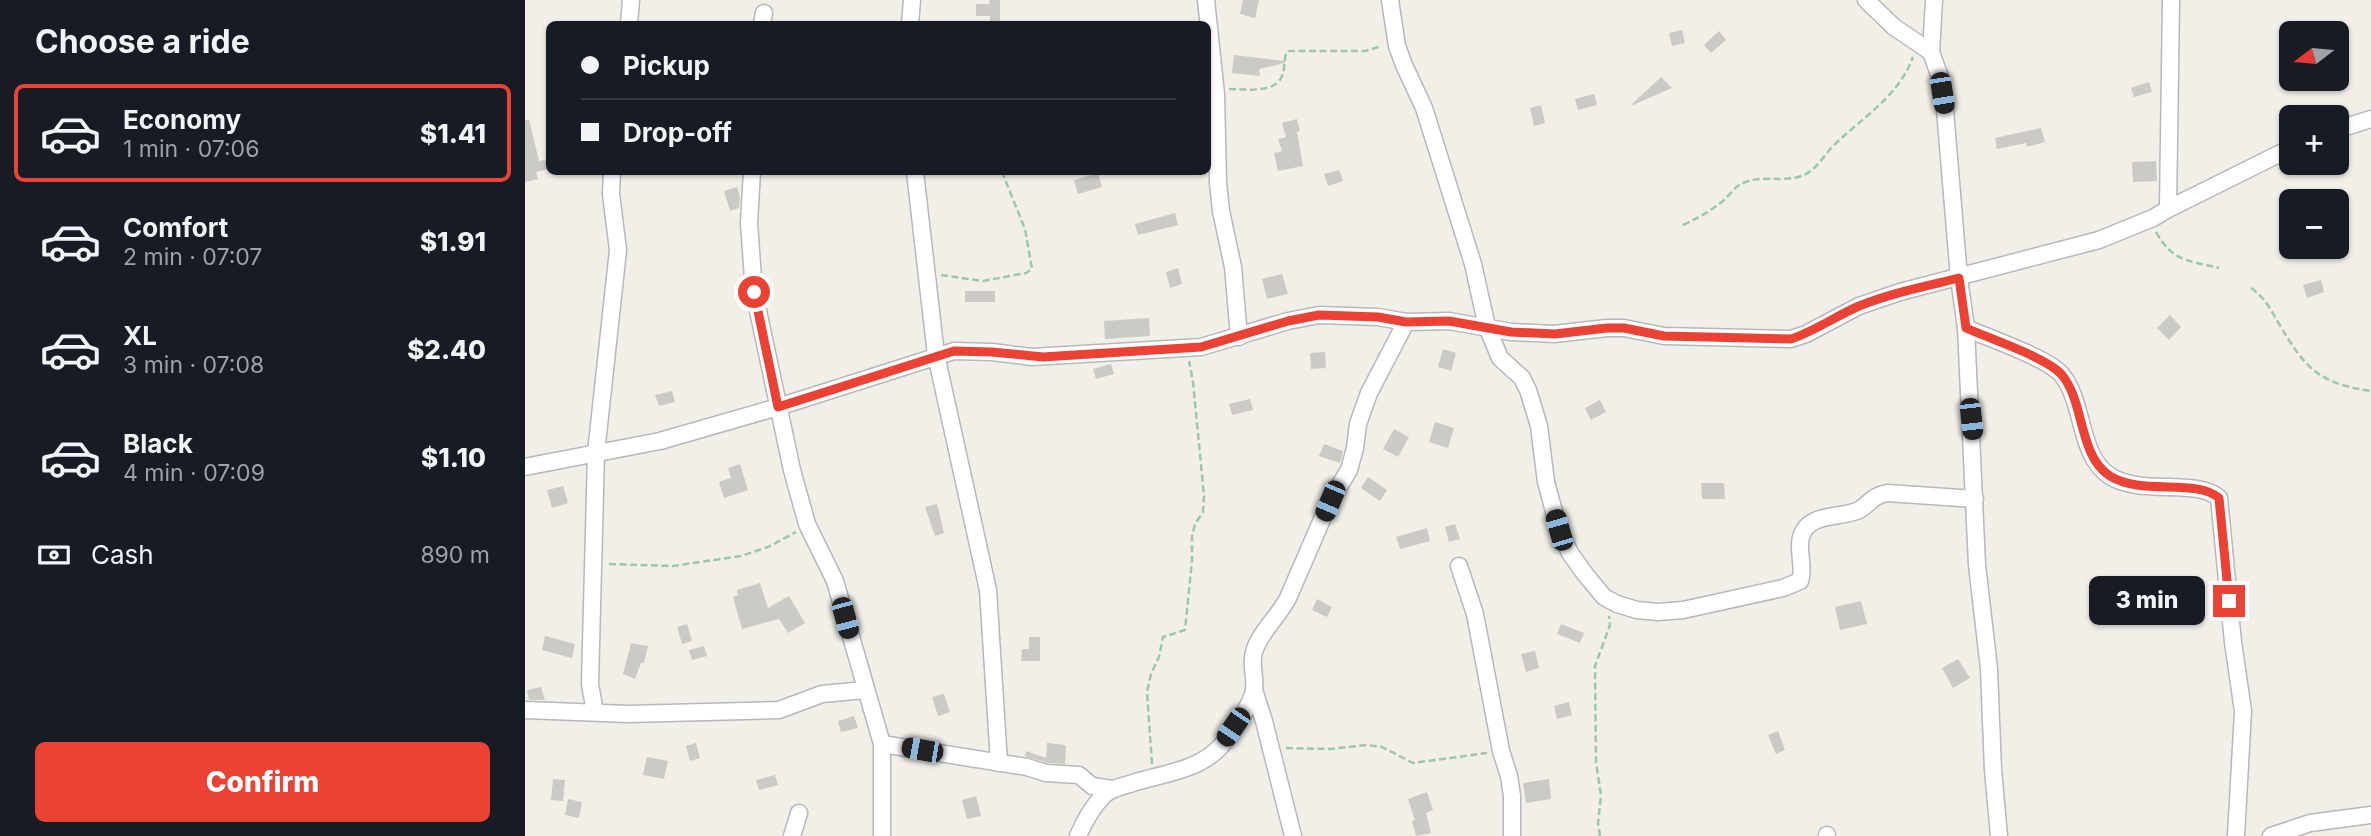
<!DOCTYPE html>
<meta charset="utf-8">
<style>
:root{--surface:#171b24;--page:#242831;--text:#f1f3f6;--muted:#9ea1a6;--line:#363941;--accent:#ea4335}
body{margin:0;font-family:Inter,sans-serif;background:var(--page);color:var(--text);height:100vh;display:flex;flex-direction:column;font-size:26px;white-space:nowrap}
*{box-sizing:border-box;margin:0}
p{font-size:23px;color:var(--muted)}
.icon{flex:none;width:38px;height:38px;fill:none;stroke:currentColor;stroke-width:2;stroke-linecap:round;stroke-linejoin:round}
.map{position:relative;flex:1;overflow:hidden}
.drawer{display:flex;flex-direction:column;background:var(--surface);width:525px}
.drawer>*{flex:none}
.top-card{position:absolute;left:21px;top:21px;width:665px;height:154px;border-radius:10px;box-shadow:0 2px 5px #0004;display:grid;align-content:center;height:154px;padding:0 35px;background:var(--surface)}
.needle{width:46px;rotate:254deg}
.controls{position:absolute;left:1754px;top:21px;display:grid;gap:14px}
.controls a{display:grid;place-items:center;width:70px;height:70px;border-radius:10px;background:var(--surface);box-shadow:0 2px 5px #0004;font-size:35px}
.end{position:absolute;width:32px;height:32px;margin:-16px;border:9px solid #ea4335;background:#fff;box-shadow:0 0 0 4px #fff}
.from{border-radius:50%}
.bubble{position:absolute;height:49px;border-radius:10px;background:var(--surface);box-shadow:0 2px 5px #0004;font-size:23px;font-weight:800;line-height:49px;text-align:center}
.car{position:absolute;width:21px;height:42px;margin:-21px -10px;border-radius:9px;box-shadow:0 0 5px 2px #0007;background:linear-gradient(#222 24%,#8ab4d8 0 40%,#222 0 76%,#8ab4d8 0 86%,#222 0)}
.top-card b{display:flex;align-items:center;gap:24px;height:66px;font-size:26px}
.top-card b+b{border-top:2px solid var(--line)}
.top-card i{width:18px;height:18px;background:var(--text)}
ul{padding:0;list-style:none}
li{display:flex;align-items:center;gap:21px;height:98px;margin:0 14px 10px;padding:0 21px;border:4px solid transparent;border-radius:10px}
li div{flex:1}
li b{display:block;font-size:26px}
li em{font-style:normal;font-weight:800}
li.selected{border-color:var(--accent)}
li>.icon{width:63px;height:63px;stroke-width:1.5}
h2{padding:0 35px;font-size:32px;line-height:84px}
.pay{display:flex;align-items:center;gap:18px;height:77px;padding:0 35px;font-size:26px}
.pay p{margin-inline-start:auto}
.button{display:flex;gap:14px;margin-top:auto;padding:14px 35px}
.button a{flex:1;height:80px;border-radius:10px;background:var(--accent);color:#fff;font-size:28px;font-weight:800;line-height:80px;text-align:center}
main{display:flex;flex:1;min-height:0}
.map>svg:first-child{display:block}
.building{fill:#cccac5}
.lines{fill:none;stroke-linecap:round;stroke-linejoin:round}
.street-casing{stroke:#b5b8bc;stroke-width:19}
.path{stroke:#9cc7a9;stroke-width:2.5;stroke-dasharray:7 3.5;stroke-linecap:butt}
.street{stroke:#fff;stroke-width:16}
.route{stroke:#ea4335;stroke-width:9}
</style>
<main>
<section class="drawer">
<h2>Choose a ride</h2>
<ul>
<li class="selected"><svg class="icon" aria-label="car" viewBox="0 0 24 24"><path d="M5 17H2v-5l4-1 3-4h7l3 4 3 1v5h-3M9 17h6M6 11h13"/><circle cx="7" cy="17" r="2"/><circle cx="17" cy="17" r="2"/></svg><div><b>Economy</b><p>1 min · 07:06</p></div><em>$1.41</em></li>
<li><svg class="icon" aria-label="car" viewBox="0 0 24 24"><path d="M5 17H2v-5l4-1 3-4h7l3 4 3 1v5h-3M9 17h6M6 11h13"/><circle cx="7" cy="17" r="2"/><circle cx="17" cy="17" r="2"/></svg><div><b>Comfort</b><p>2 min · 07:07</p></div><em>$1.91</em></li>
<li><svg class="icon" aria-label="car" viewBox="0 0 24 24"><path d="M5 17H2v-5l4-1 3-4h7l3 4 3 1v5h-3M9 17h6M6 11h13"/><circle cx="7" cy="17" r="2"/><circle cx="17" cy="17" r="2"/></svg><div><b>XL</b><p>3 min · 07:08</p></div><em>$2.40</em></li>
<li><svg class="icon" aria-label="car" viewBox="0 0 24 24"><path d="M5 17H2v-5l4-1 3-4h7l3 4 3 1v5h-3M9 17h6M6 11h13"/><circle cx="7" cy="17" r="2"/><circle cx="17" cy="17" r="2"/></svg><div><b>Black</b><p>4 min · 07:09</p></div><em>$1.10</em></li>
</ul>
<div class="pay"><svg class="icon" aria-label="cash" viewBox="0 0 24 24"><path d="M3 7h18v10H3z"/><circle cx="12" cy="12" r="2"/></svg>Cash<p>890 m</p></div>
<div class="button"><a>Confirm</a></div>
</section>
<div class="map">
<svg width="1846" height="836" viewBox="0 0 1846 836">
<rect width="100%" height="100%" fill="#f1efe8"/>
<g class="building">
<path d="M464,0H475V24H465V16H451V4H465Z"/>
<path d="M718,0H734L730,18L715,14Z"/>
<path d="M1157,30L1160,43L1147,46L1144,33Z"/>
<path d="M1194,31L1201,40L1186,53L1179,45Z"/>
<path d="M709,55L760,61V63L734,69L735,76L707,73Z"/>
<path d="M1136,77L1147,88L1108,105L1107,104Z"/>
<path d="M1624,82L1627,92L1609,97L1606,88Z"/>
<path d="M1069,94L1072,105L1053,110L1050,99Z"/>
<path d="M1016,105L1020,123L1009,126L1005,108Z"/>
<path d="M772,119L775,131L772,132L778,166L753,171L749,153L757,151L753,139L761,137L757,123Z"/>
<path d="M0,120H4L14,161L24,159V169L11,172L13,179L0,182Z"/>
<path d="M1516,128L1520,142L1502,147L1501,143L1472,149L1470,138Z"/>
<path d="M1631,161L1632,181L1608,182L1607,162Z"/>
<path d="M814,170L818,181L803,186L799,174Z"/>
<path d="M573,173L577,187L553,194L549,180Z"/>
<path d="M212,187L215,197L214,208L205,211L199,191Z"/>
<path d="M650,213L653,225L613,235L610,224Z"/>
<path d="M653,268L657,284L645,288L641,272Z"/>
<path d="M757,274L763,294L742,299L737,279Z"/>
<path d="M1796,280L1799,292L1782,298L1778,285Z"/>
<rect x="440" y="291" width="30" height="11"/>
<path d="M1645,315L1656,327L1644,340L1632,328Z"/>
<path d="M624,318L625,336L580,339L579,321Z"/>
<path d="M918,349L931,353L926,371L913,367Z"/>
<path d="M800,352L801,368L786,369L785,353Z"/>
<path d="M586,364L589,374L571,379L568,369Z"/>
<path d="M147,391L150,402L134,406L130,395Z"/>
<path d="M725,399L728,410L707,415L704,404Z"/>
<path d="M1075,400L1081,412L1066,420L1060,408Z"/>
<path d="M910,422L929,428L923,448L904,442Z"/>
<path d="M869,429L884,437L873,457L858,449Z"/>
<path d="M799,444L818,451L815,463L794,456Z"/>
<path d="M215,464L223,490L199,498L194,482L206,478L203,468Z"/>
<path d="M843,477L862,490L855,501L836,488Z"/>
<path d="M1176,483H1199L1200,499H1177Z"/>
<path d="M38,486L43,503L27,508L22,490Z"/>
<path d="M412,504L419,533L410,536L400,507Z"/>
<path d="M930,524L935,539L924,542L920,527Z"/>
<path d="M902,528L905,541L875,549L871,537Z"/>
<path d="M235,583L243,608L264,596L280,623L263,633L254,619L217,629L208,597L213,595L212,590Z"/>
<path d="M792,599L807,607L802,617L787,610Z"/>
<path d="M1336,601L1342,624L1315,630L1310,607Z"/>
<path d="M162,624L167,641L157,644L152,627Z"/>
<path d="M1036,624L1059,633L1055,643L1032,634Z"/>
<path d="M20,636L50,644L47,658L17,650Z"/>
<path d="M504,637H515V661H496L497,649H504Z"/>
<path d="M106,643L123,646L119,663H116L110,679L98,674Z"/>
<path d="M179,646L182,656L167,660L164,650Z"/>
<path d="M1010,651L1014,668L1001,672L996,654Z"/>
<path d="M1433,659L1445,678L1428,688L1417,668Z"/>
<path d="M16,687L20,700H4L2,690Z"/>
<path d="M419,694L425,712L413,716L407,697Z"/>
<path d="M1044,702L1047,715L1032,719L1029,706Z"/>
<path d="M329,716L333,728L316,732L313,721Z"/>
<path d="M1253,731L1260,750L1251,754L1243,735Z"/>
<path d="M171,743L175,758L165,761L161,746Z"/>
<path d="M522,743L541,745L540,764L523,763L500,756L501,751L521,758Z"/>
<path d="M122,757L143,761L139,779L118,775Z"/>
<path d="M250,775L253,785L234,790L231,780Z"/>
<path d="M28,779L40,780L38,801L26,800Z"/>
<path d="M1024,779L1026,799L1001,803L998,783Z"/>
<path d="M902,792L908,810L901,813L906,833L891,836L887,821L890,820L883,799Z"/>
<path d="M451,796L456,816L442,819L437,800Z"/>
<path d="M43,799L57,802L54,818L40,815Z"/>
</g>
<g class="lines">
<g class="street-casing">
<g id="street">
<path d="M681,0L691,94L693,183L696,211L708,267L714,337"/>
<path d="M865,0L872,46L879,65L899,108L948,264L962,327L975,358L997,378L1003,390L1014,426L1021,482L1034,530L1045,553L1060,574L1079,597L1092,604L1112,610L1133,612L1158,610L1258,588L1275,581C1280,567 1272,551 1276,537C1283,512 1315,519 1334,510C1345,504 1346,496 1362,493L1450,499"/>
<path d="M1341,0L1369,27L1406,52"/>
<path d="M1409,0L1406,52L1415,77L1420,110L1434,278L1441,328L1452,565L1464,669L1468,770L1474,836"/>
<path d="M104,24L106,0"/>
<path d="M237,24L239,13"/>
<path d="M385,24L387,0"/>
<path d="M1811,130L1846,119"/>
<path d="M227,172L224,223L229,292L267,470L282,524L310,581L357,744V836"/>
<path d="M390,172L411,355L463,590L474,763"/>
<path d="M1643,209L1646,0"/>
<path d="M1441,328C1463,338 1523,358 1537,375C1560,404 1553,455 1585,476C1616,496 1671,478 1694,498L1708,642L1718,711L1711,836"/>
<path d="M0,467L135,441L253,407L429,351L467,352L507,357L676,347L763,321L794,315L853,317L881,322L924,321L986,332L1029,334L1082,328H1099L1139,336L1266,339L1281,334L1334,306L1375,292L1574,240L1628,218L1643,209L1766,148"/>
<path d="M934,566L950,614L976,751L984,776L987,796V836"/>
<path d="M729,690L739,721L768,836"/>
<path d="M0,710L103,714L254,710L297,694L340,690"/>
<path d="M70,712L65,684L71,453L93,250L86,194L87,172"/>
<path d="M357,744L502,767L521,773L554,775L567,786L587,789"/>
<path d="M267,836L274,813"/>
<path d="M553,836C559,822 568,806 579,795C587,788 598,786 608,783C636,774 671,771 693,749C703,739 727,704 729,690C731,677 725,665 729,652C734,633 754,616 763,598L805,501L824,470L830,448L833,424L844,393L881,322"/>
<path d="M1302,836V835"/>
<path d="M1746,836L1785,823L1846,815"/>
</g>
</g>
<g class="path">
<path d="M704,89C719,89 750,94 757,76C760,69 759,61 761,53L764,51H840L857,46"/>
<path d="M1158,225C1173,218 1186,211 1199,200C1205,195 1210,186 1218,183C1238,174 1262,184 1281,174C1292,168 1299,156 1307,147C1336,118 1373,98 1388,57"/>
<path d="M1631,232C1648,262 1662,260 1694,268"/>
<path d="M416,275L458,281L501,273L507,269L500,229L477,172"/>
<path d="M1726,288C1739,297 1745,308 1753,322C1780,368 1792,383 1846,391"/>
<path d="M84,564L148,566L216,556L243,547L271,532"/>
<path d="M761,748L805,749L842,745L857,747L888,763L962,753"/>
<path d="M627,764L622,692L626,674L634,657L638,637L660,630L667,560V536L670,524L678,512L679,496L668,382L664,361"/>
<path d="M1075,836L1073,823L1076,795L1071,763L1070,666L1085,625L1084,616"/>
</g>
<use href="#street" class="street"/>
</g>
<g class="lines">
<path class="route" d="M229,292L253,407L429,351L467,352L518,357L676,347L763,321L794,315L853,317L881,322L924,321L986,332L1030,334L1082,328H1099L1139,336L1266,339C1290,331 1311,316 1334,306C1366,293 1401,286 1434,278L1441,328C1463,338 1523,358 1537,375C1560,403 1553,455 1585,476C1617,496 1670,478 1694,498L1704,601"/>
</g>
</svg>
<div class="controls">
<a><svg class="needle" viewBox="-14 -14 28 28"><path d="M0-13l5 13h-10z" fill="#e53935"/><path d="M0 13l5-13h-10z" fill="#9ea1a6"/></svg></a>
<a>+</a>
<a>−</a>
</div>
<i class="end from" style="left:229px;top:292px"></i>
<i class="end" style="left:1704px;top:601px"></i>
<div class="bubble" style="left:1564px;top:576px;width:116px">3 min</div>
<i class="car" style="left:1417px;top:93px;rotate:171deg"></i>
<i class="car" style="left:1446px;top:419px;rotate:174deg"></i>
<i class="car" style="left:805px;top:501px;rotate:203deg"></i>
<i class="car" style="left:1034px;top:530px;rotate:344deg"></i>
<i class="car" style="left:320px;top:618px;rotate:165deg"></i>
<i class="car" style="left:708px;top:727px;rotate:214deg"></i>
<i class="car" style="left:397px;top:750px;rotate:280deg"></i>
<div class="top-card">
<b><i class="from"></i>Pickup</b>
<b><i></i>Drop-off</b>
</div>
</div>
</main>
